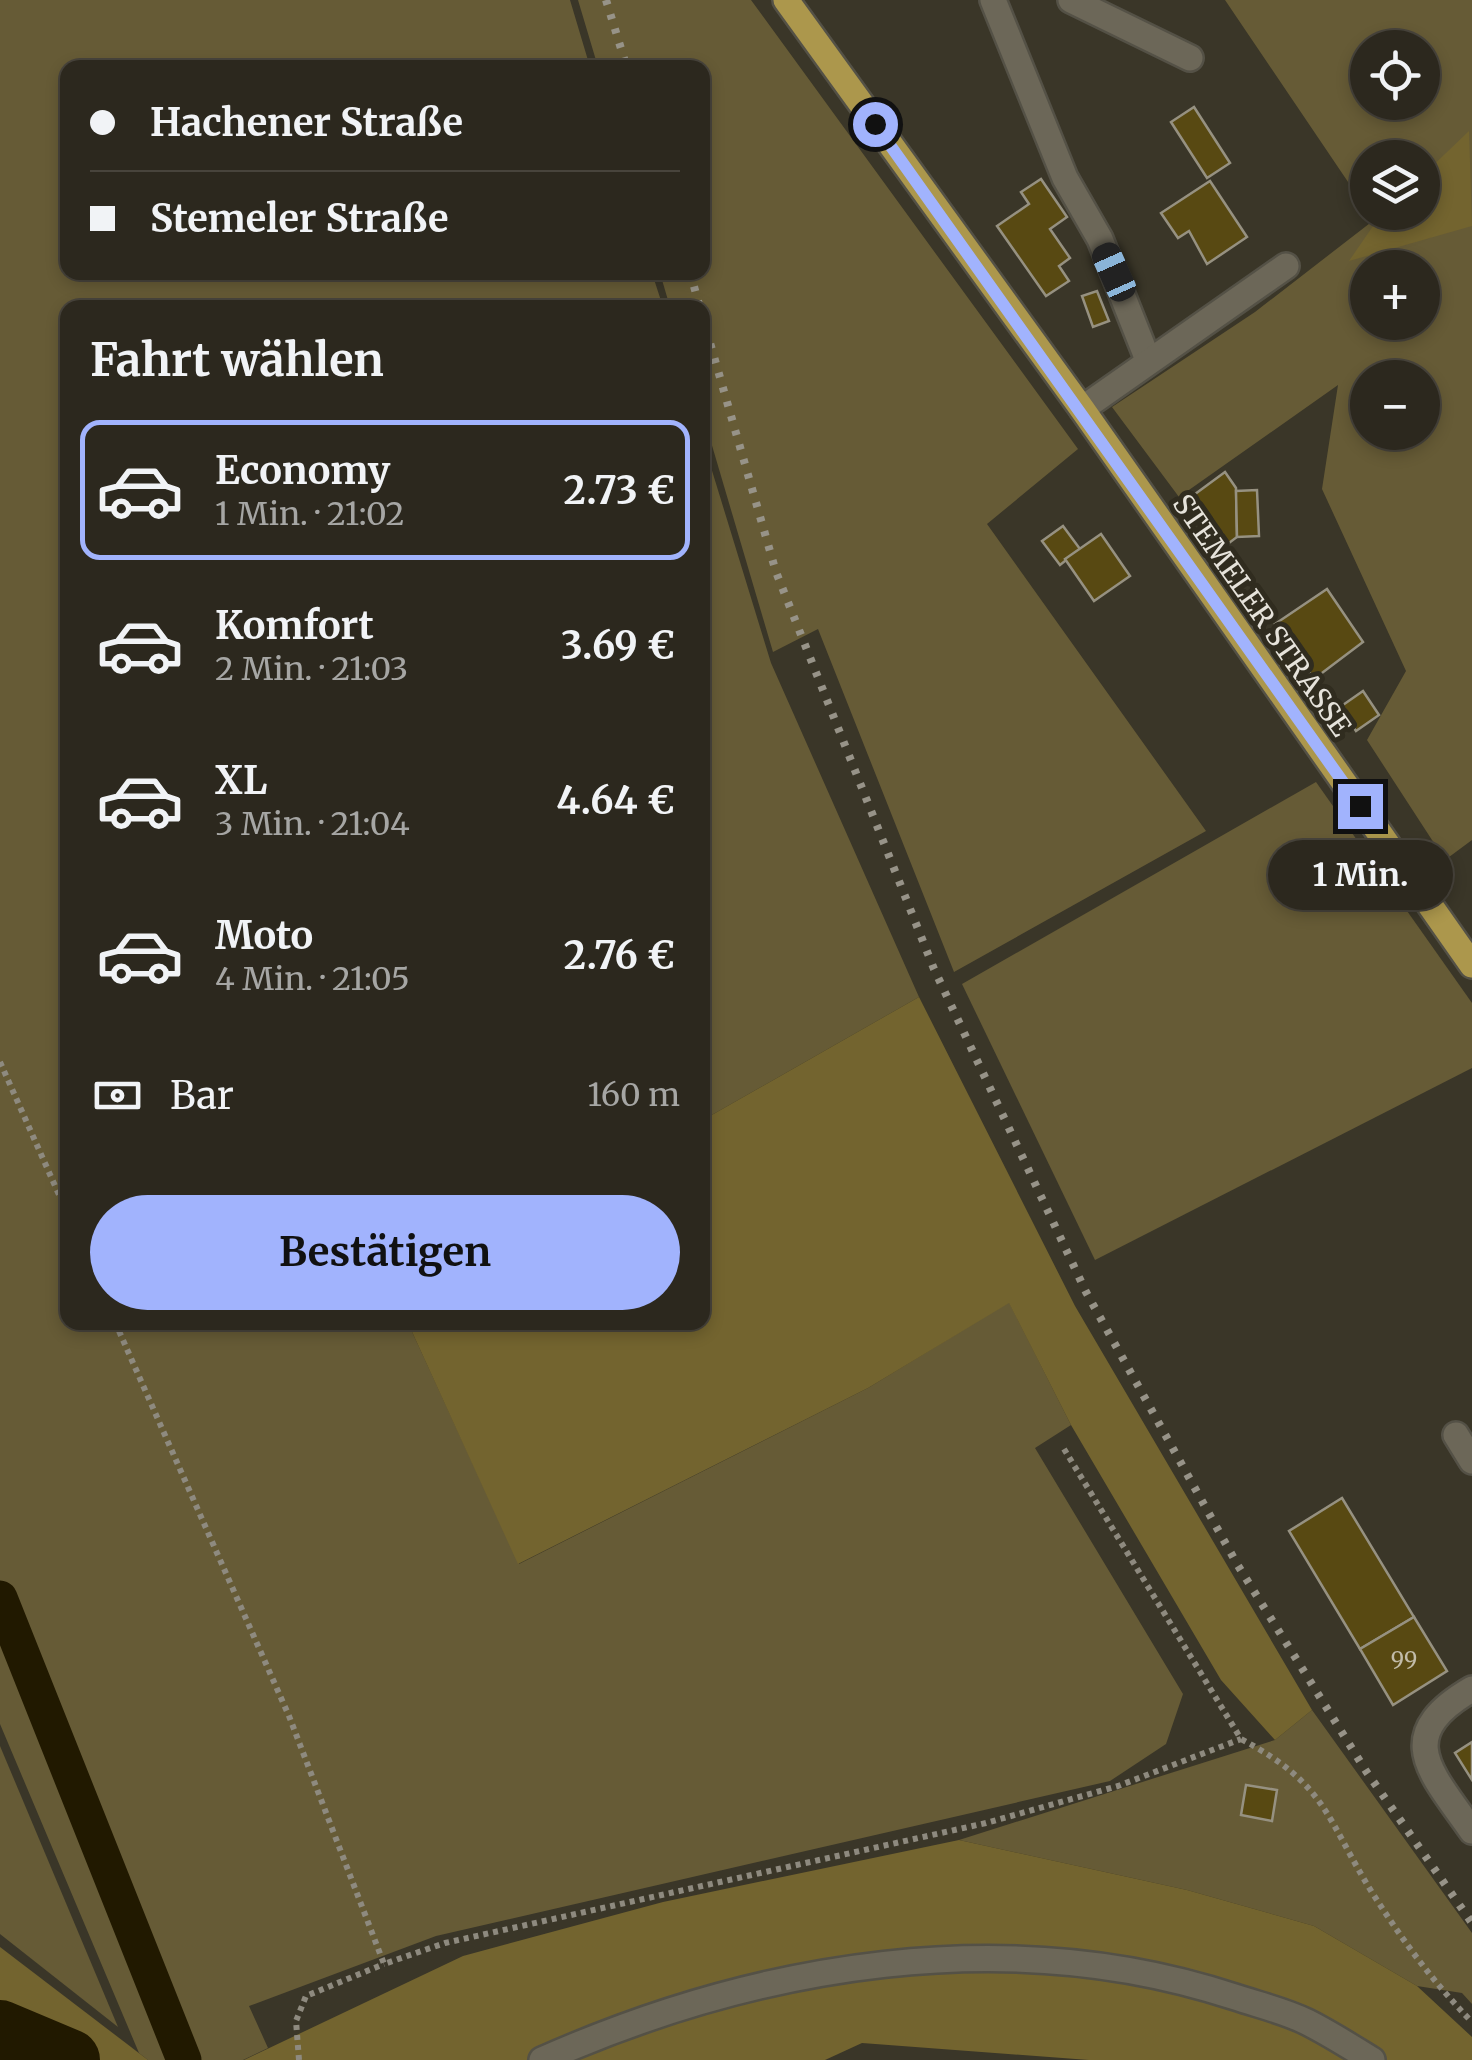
<!DOCTYPE html>
<html lang="de">
<meta charset="utf-8">
<style>
:root{--surface:#2c281e;--page:#343027;--text:#f1f3f6;--muted:#a6a6a4;--line:#48443c;--accent:#a1b3fd}
body{margin:0;font-family:Merriweather,serif;background:var(--page);color:var(--text);height:100vh;display:flex;flex-direction:column;font-size:38px;white-space:nowrap}
*{box-sizing:border-box;margin:0}
p{font-size:32px;color:var(--muted)}
.icon{flex:none;width:55px;height:55px;fill:none;stroke:currentColor;stroke-width:2;stroke-linecap:round;stroke-linejoin:round}
.map{position:relative;flex:1;overflow:hidden}
.sheet{position:absolute;left:60px;top:300px;width:650px;height:1030px;display:flex;flex-direction:column;background:var(--surface);border-radius:20px;box-shadow:0 5px 15px #0003,0 0 0 2px var(--line)}
.sheet>*{flex:none}
.hud{position:absolute;left:60px;top:60px;width:650px;height:220px;border-radius:20px;box-shadow:0 5px 15px #0003,0 0 0 2px var(--line);display:grid;align-content:center;height:220px;padding:0 30px;background:var(--surface)}
.controls{position:absolute;left:1350px;top:30px;display:grid;gap:20px}
.controls a{display:grid;place-items:center;width:90px;height:90px;border-radius:50%;background:var(--surface);box-shadow:0 5px 15px #0003,0 0 0 2px var(--line);font-size:50px}
.end{position:absolute;width:45px;height:45px;margin:-22px;border:12px solid #a1b3fd;background:#111;box-shadow:0 0 0 5px #111}
.from{border-radius:50%}
.bubble{position:absolute;height:70px;border-radius:35px;background:var(--surface);box-shadow:0 5px 15px #0003,0 0 0 2px var(--line);font-size:32px;font-weight:700;line-height:70px;text-align:center}
.car{position:absolute;width:30px;height:60px;margin:-30px -15px;border-radius:12px;box-shadow:0 0 8px 2px #0007;background:linear-gradient(#222 24%,#8ab4d8 0 40%,#222 0 76%,#8ab4d8 0 86%,#222 0)}
.hud b{display:flex;align-items:center;gap:35px;height:95px;font-size:38px}
.hud b+b{border-top:2px solid var(--line)}
.hud i{width:25px;height:25px;background:var(--text)}
ul{padding:0;list-style:none}
li{display:flex;align-items:center;gap:30px;height:140px;margin:0 20px 15px;padding:0 10px;border:5px solid transparent;border-radius:20px}
li div{flex:1}
li b{display:block;font-size:38px}
li em{font-style:normal;font-weight:700}
li.current{border-color:var(--accent)}
li>.icon{width:90px;height:90px;stroke-width:1.5}
h2{padding:0 30px;font-size:45px;line-height:120px}
.pay{display:flex;align-items:center;gap:25px;height:110px;padding:0 30px;font-size:38px}
.pay p{margin-inline-start:auto}
.cta{display:flex;gap:20px;margin-top:auto;padding:20px 30px}
.cta a{flex:1;height:115px;border-radius:60px;background:var(--accent);color:#111;font-size:40px;font-weight:700;line-height:115px;text-align:center}
.map>svg:first-child{display:block}
.green{fill:#665b36;fill-rule:evenodd}
.forest{fill:#73642f}
.lines{fill:none;stroke-linecap:round;stroke-linejoin:round}
.canal{stroke:#211900;stroke-width:35}
.river{stroke:#211900;stroke-width:62}
.building{fill:#584912;stroke:#969181;stroke-width:2.5}
.minor-casing{stroke:#545146;stroke-width:30}
.major-casing{stroke:#545146;stroke-width:30}
.path{stroke:#8e8a7f;stroke-width:6;stroke-dasharray:5 5;stroke-linecap:butt}
.minor{stroke:#6c6758;stroke-width:25}
.major{stroke:#ac974c;stroke-width:25}
.rail{stroke:#979388;stroke-width:8;stroke-dasharray:5 10;stroke-linecap:butt}
.route{stroke:#a1b3fd;stroke-width:12}
.labels{text-anchor:middle;dominant-baseline:central;stroke-width:10;stroke-linejoin:round;paint-order:stroke}
.number-label{font-size:22px;fill:#c2bca9}
.street-label{font-size:28px;fill:#e6e3db;stroke:#302c1f}
</style>
<div class="map">
<svg width="1472" height="2060" viewBox="0 0 1472 2060">
<rect width="100%" height="100%" fill="#3a3628"/>
<g class="green">
<path d="M0,0H570L590,67L68,68V272L652,273L663,307L68,308V1322L408,1323L519,1564L868,1388L1009,1302L1071,1425L1035,1448L1183,1694L1166,1744L1110,1781L436,1936L249,2006L268,2048L243,2060H148L139,2053L0,1724Z"/>
<path d="M578,0H751L1078,449L987,524L1206,831L954,972L818,629L773,652L703,415L702,308L670,307L660,273L702,272V68L598,67Z"/>
<path d="M1225,0H1472V840L1445,860L1367,740L1406,671L1322,489L1338,385L1179,497L1112,407L1255,312L1374,220L1369,213L1422,212V158H1368L1367,210ZM1368,48H1422V102H1368ZM1368,268H1422V322H1368ZM1368,378H1422V432H1368Z"/>
<path d="M702,438L771,663L919,997L703,1120Z"/>
<path d="M1316,782L1472,1003V1068L1095,1260L962,984Z"/>
<path d="M1312,1710L1472,1933V2004L1462,1993L1417,1986L1314,1926L1187,1890L959,1840L1275,1740Z"/>
<path d="M0,1746L118,2027L0,1934Z"/>
</g>
<g class="forest">
<path d="M1469,131L1472,226L1349,261L1382,213L1422,212L1423,175Z"/>
<path d="M919,997L1075,1306L1312,1710L1275,1740L1221,1680L1071,1425L1009,1303L868,1388L518,1564L408,1323L702,1322L703,1120Z"/>
<path d="M959,1840L1187,1890L1314,1926L1417,1986L1472,2037V2060H1089L862,2043L825,2060H244L463,1956L663,1902Z"/>
<path d="M0,1947L148,2060H0Z"/>
</g>
<g class="lines">
<path class="canal" d="M0,1598L184,2060"/>
<path class="river" d="M0,2031L69,2060"/>
</g>
<g class="building">
<path d="M1194,107L1230,163L1207,178L1171,122Z"/>
<path d="M1041,179L1067,217L1050,229L1070,258L1059,266L1069,281L1046,296L997,226L1029,204L1021,192Z"/>
<path d="M1210,181L1247,237L1207,264L1189,231L1178,238L1161,213Z"/>
<path d="M1097,291L1109,321L1093,327L1082,296Z"/>
<path d="M1225,472L1236,488L1237,537L1225,546L1191,497Z"/>
<path d="M1257,490L1259,536L1237,537L1236,491Z"/>
<path d="M1063,526L1080,549L1060,565L1042,541Z"/>
<path d="M1101,534L1130,576L1094,601L1065,559Z"/>
<path d="M1327,589L1363,642L1314,679L1275,624Z"/>
<path d="M1363,691L1379,715L1356,731L1340,707Z"/>
<path d="M1342,1498L1414,1617L1360,1649L1289,1531Z"/>
<path d="M1414,1617L1447,1671L1393,1705L1360,1649Z"/>
<path d="M1472,1742V1780L1455,1753Z"/>
<path d="M1246,1785L1277,1790L1272,1821L1241,1815Z"/>
</g>
<g class="lines">
<g class="minor-casing">
<g id="minor">
<path d="M993,0L1065,178L1100,239L1148,360"/>
<path d="M1071,0L1190,58"/>
<path d="M1082,409L1286,266"/>
<path d="M1456,1435L1472,1461"/>
<path d="M1472,1689C1391,1736 1431,1772 1472,1831"/>
<path d="M542,2060C758,1964 1008,1922 1235,1997C1259,2005 1285,2011 1307,2022C1329,2033 1351,2047 1372,2060"/>
</g>
</g>
<g class="major-casing">
<path id="major" d="M786,0L1082,409L1472,965"/>
</g>
<g class="path">
<path d="M0,1062L68,1215"/>
<path d="M115,1322L289,1716L384,1964L445,1943L986,1823L1118,1786L1241,1739"/>
<path d="M1064,1449L1241,1739C1328,1785 1326,1819 1373,1894C1403,1941 1433,1982 1472,2022"/>
<path d="M299,2060L296,2021L306,1996L384,1964"/>
</g>
<use href="#minor" class="minor"/>
<use href="#major" class="major"/>
<g class="rail">
<path d="M606,0L627,68"/>
<path d="M690,272L700,308"/>
<path d="M702,315L776,572L934,969L1086,1292L1237,1564L1366,1771L1472,1923"/>
</g>
</g>
<g class="lines">
<path class="route" d="M875,124L1360,806"/>
</g>
<g class="labels">
<g class="number-label">
<text x="1404" y="1660">99</text>
</g>
<g class="street-label">
<text transform="translate(1262 615) rotate(55)">STEMELER STRASSE</text>
</g>
</g>
</svg>
<div class="controls">
<a><svg class="icon" aria-label="locate" viewBox="0 0 24 24"><circle cx="12" cy="12" r="6"/><path d="M12 2v4M12 18v4M2 12h4M18 12h4"/></svg></a>
<a><svg class="icon" aria-label="layers" viewBox="0 0 24 24"><path d="M12 4l9 5-9 5-9-5zM3 14l9 5 9-5"/></svg></a>
<a>+</a>
<a>−</a>
</div>
<i class="end from" style="left:875px;top:124px"></i>
<i class="end" style="left:1360px;top:806px"></i>
<div class="bubble" style="left:1268px;top:840px;width:185px">1 Min.</div>
<i class="car" style="left:1114px;top:272px;rotate:336deg"></i>
<div class="hud">
<b><i class="from"></i>Hachener Straße</b>
<b><i></i>Stemeler Straße</b>
</div>
<section class="sheet">
<h2>Fahrt wählen</h2>
<ul>
<li class="current"><svg class="icon" aria-label="car" viewBox="0 0 24 24"><path d="M5 17H2v-5l4-1 3-4h7l3 4 3 1v5h-3M9 17h6M6 11h13"/><circle cx="7" cy="17" r="2"/><circle cx="17" cy="17" r="2"/></svg><div><b>Economy</b><p>1 Min. · 21:02</p></div><em>2.73 €</em></li>
<li><svg class="icon" aria-label="car" viewBox="0 0 24 24"><path d="M5 17H2v-5l4-1 3-4h7l3 4 3 1v5h-3M9 17h6M6 11h13"/><circle cx="7" cy="17" r="2"/><circle cx="17" cy="17" r="2"/></svg><div><b>Komfort</b><p>2 Min. · 21:03</p></div><em>3.69 €</em></li>
<li><svg class="icon" aria-label="car" viewBox="0 0 24 24"><path d="M5 17H2v-5l4-1 3-4h7l3 4 3 1v5h-3M9 17h6M6 11h13"/><circle cx="7" cy="17" r="2"/><circle cx="17" cy="17" r="2"/></svg><div><b>XL</b><p>3 Min. · 21:04</p></div><em>4.64 €</em></li>
<li><svg class="icon" aria-label="car" viewBox="0 0 24 24"><path d="M5 17H2v-5l4-1 3-4h7l3 4 3 1v5h-3M9 17h6M6 11h13"/><circle cx="7" cy="17" r="2"/><circle cx="17" cy="17" r="2"/></svg><div><b>Moto</b><p>4 Min. · 21:05</p></div><em>2.76 €</em></li>
</ul>
<div class="pay"><svg class="icon" aria-label="cash" viewBox="0 0 24 24"><path d="M3 7h18v10H3z"/><circle cx="12" cy="12" r="2"/></svg>Bar<p>160 m</p></div>
<div class="cta"><a>Bestätigen</a></div>
</section>
</div>
